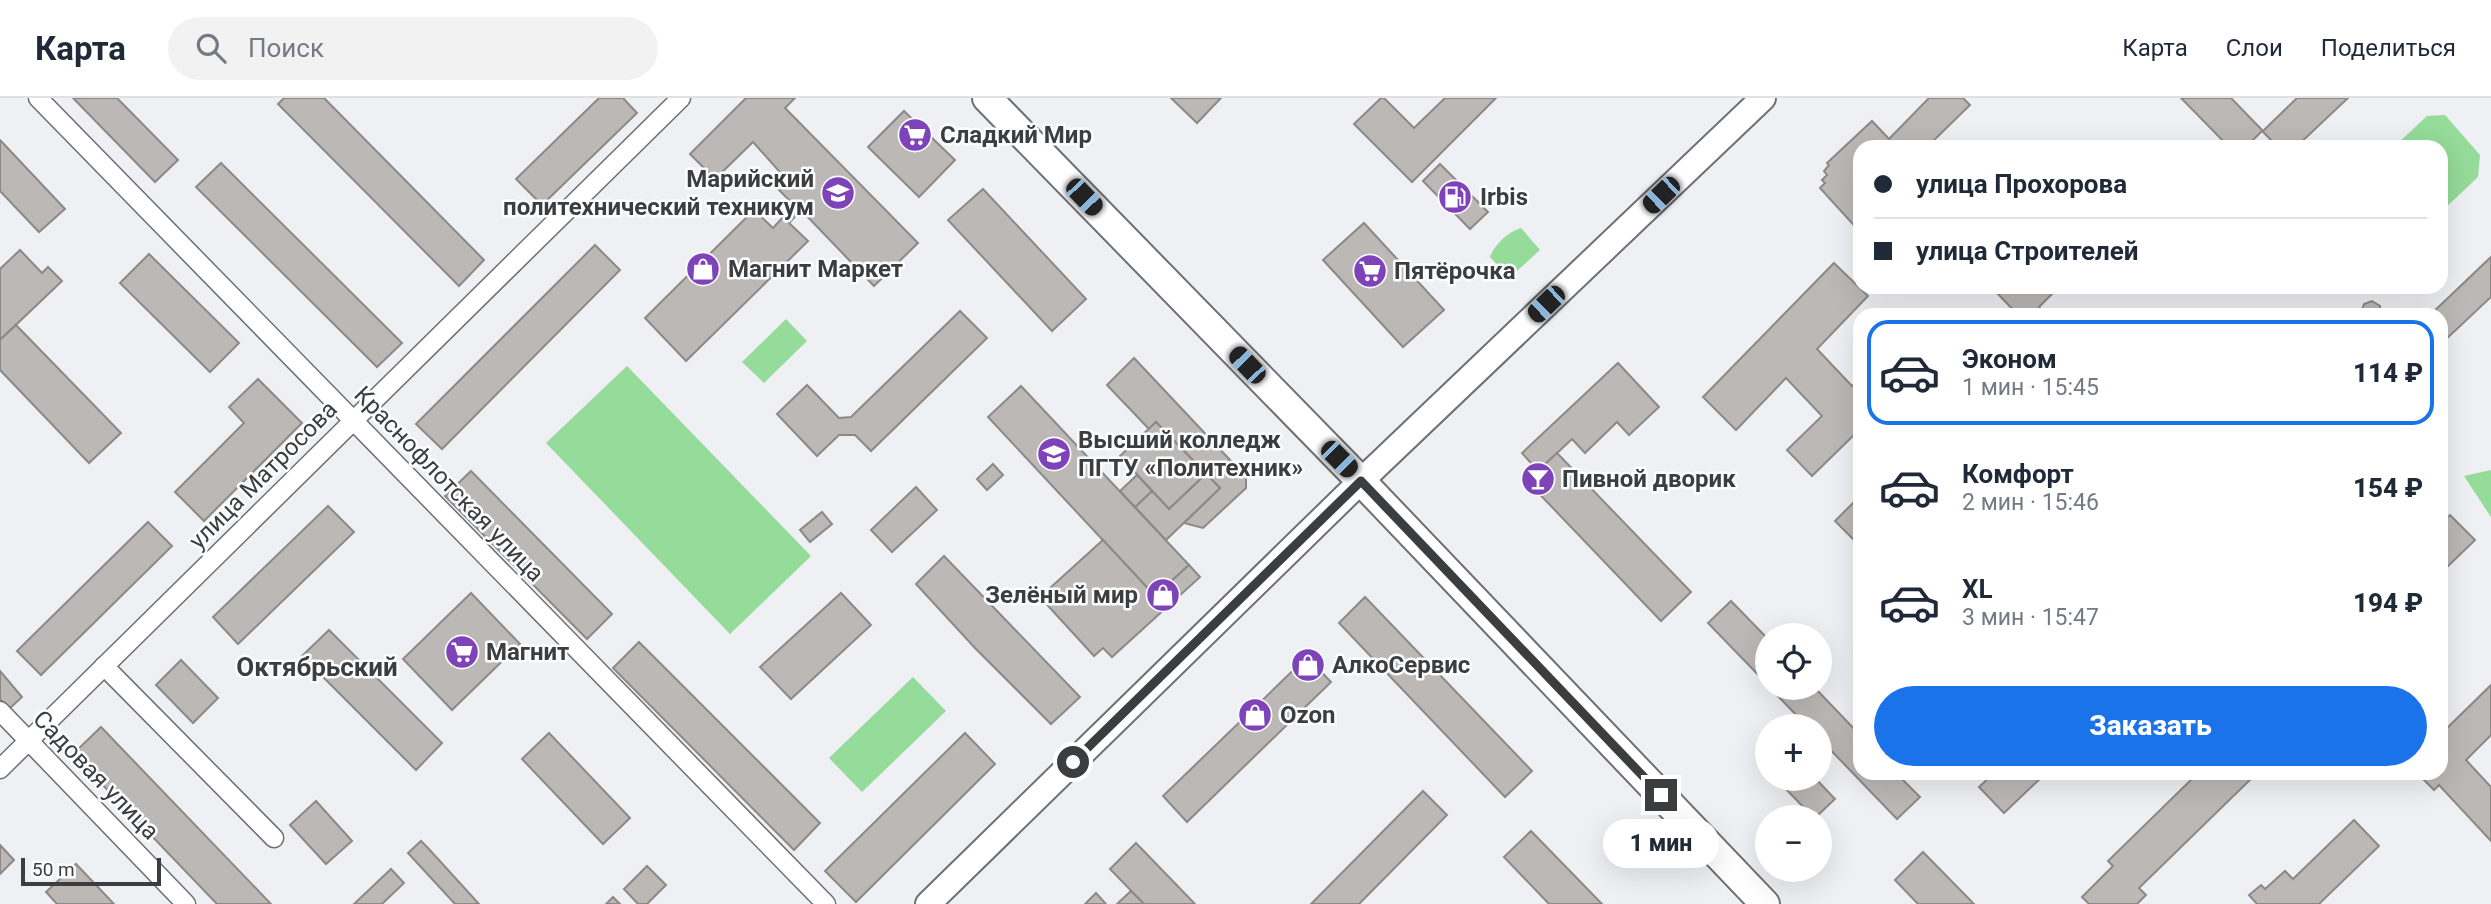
<!DOCTYPE html>
<html lang="ru">
<meta charset="utf-8">
<style>
:root{--surface:#fff;--page:#f2f2f3;--text:#1f2937;--muted:#747a83;--line:#e0e1e3;--accent:#1a73e8}
body{margin:0;font-family:Roboto,sans-serif;background:var(--page);color:var(--text);height:100vh;display:flex;flex-direction:column;font-size:26px;white-space:nowrap}
*{box-sizing:border-box;margin:0}
p{font-size:23px;color:var(--muted)}
.icon{flex:none;width:38px;height:38px;fill:none;stroke:currentColor;stroke-width:2;stroke-linecap:round;stroke-linejoin:round}
.map{position:relative;flex:1;overflow:hidden}
.sheet{position:absolute;left:1853px;top:210px;width:595px;height:472px;display:flex;flex-direction:column;background:var(--surface);border-radius:21px;box-shadow:0 7px 28px #0002}
.sheet>*{flex:none}
.guide{position:absolute;left:1853px;top:42px;width:595px;height:154px;border-radius:21px;box-shadow:0 7px 28px #0002;display:grid;align-content:center;height:154px;padding:0 21px;background:var(--surface)}
.buttons{position:absolute;left:1755px;top:525px;display:grid;gap:14px}
.buttons a{display:grid;place-items:center;width:77px;height:77px;border-radius:50%;background:var(--surface);box-shadow:0 7px 28px #0002;font-size:35px}
.scale{position:absolute;left:21px;bottom:18px;width:140px;box-sizing:border-box;padding-left:7px;border:4px solid #3c3d3e;border-top:0;font-size:19px;line-height:24px;white-space:nowrap;color:#3c3d3e;-webkit-text-stroke:5px #fcfdff;paint-order:stroke}
.end{position:absolute;width:32px;height:32px;margin:-16px;border:9px solid #3c3d3e;background:#fff;box-shadow:0 0 0 4px #fff}
.from{border-radius:50%}
.bubble{position:absolute;height:49px;border-radius:24px;background:var(--surface);box-shadow:0 7px 28px #0002;font-size:23px;font-weight:800;line-height:49px;text-align:center}
.car{position:absolute;width:21px;height:42px;margin:-21px -10px;border-radius:9px;box-shadow:0 0 5px 2px #0007;background:linear-gradient(#222 24%,#8ab4d8 0 40%,#222 0 76%,#8ab4d8 0 86%,#222 0)}
.guide b{display:flex;align-items:center;gap:24px;height:66px;font-size:26px}
.guide b+b{border-top:2px solid var(--line)}
.guide i{width:18px;height:18px;background:var(--text)}
ul{padding:12px 0 0;list-style:none}
li{display:flex;align-items:center;gap:21px;height:105px;margin:0 14px 10px;padding:0 7px;border:4px solid transparent;border-radius:21px}
li div{flex:1}
li b{display:block;font-size:26px}
li em{font-style:normal;font-weight:800}
li.on{border-color:var(--accent)}
li>.icon{width:63px;height:63px;stroke-width:1.5}
.primary-button{display:flex;gap:14px;margin-top:auto;padding:14px 21px}
.primary-button a{flex:1;height:80px;border-radius:42px;background:var(--accent);color:#fff;font-size:28px;font-weight:800;line-height:80px;text-align:center}
header{display:flex;align-items:center;gap:42px;box-sizing:border-box;height:98px;padding:0 35px;background:var(--surface);border-bottom:2px solid var(--line)}
header strong{font-size:33px}
nav{display:flex;gap:38px;margin-inline-start:auto;font-size:24px}
.search{width:490px;height:63px;background:var(--page);display:flex;align-items:center;gap:18px;box-sizing:border-box;padding:0 24px;border-radius:38px;color:var(--muted);font-size:26px}
.map>svg:first-child{display:block}
.green{fill:#95db99}
.building{fill:#bcb8b5;stroke:#8c8987;stroke-width:2}
.lines{fill:none;stroke-linecap:round;stroke-linejoin:round}
.street-casing{stroke:#6d6f72;stroke-width:21}
.secondary-casing{stroke:#6d6f72;stroke-width:28}
.primary-casing{stroke:#6d6f72;stroke-width:32}
.street{stroke:#fff;stroke-width:18}
.secondary{stroke:#fff;stroke-width:24}
.primary{stroke:#fff;stroke-width:28}
.route{stroke:#3c3d3e;stroke-width:9}
.labels{text-anchor:middle;dominant-baseline:central;stroke-width:5;stroke-linejoin:round;paint-order:stroke}
.poi-label{font-size:24px;font-weight:bold;fill:#3c3d3e;stroke:#fcfdff;text-anchor:start}
.street-label{font-size:24px;fill:#3c3d3e;stroke:#fcfdff}
.neighbourhood-label{font-size:26px;font-weight:bold;fill:#3c3d3e;stroke:#fcfdff}
</style>
<header>
<strong>Карта</strong>
<div class="search"><svg class="icon" aria-label="search" viewBox="0 0 24 24"><circle cx="10" cy="10" r="6"/><path d="M15 15l6 6"/></svg>Поиск</div>
<nav><a>Карта</a><a>Слои</a><a>Поделиться</a></nav>
</header>
<div class="map">
<svg width="2491" height="806" viewBox="0 0 2491 806">
<rect width="100%" height="100%" fill="#eef0f3"/>
<g class="green">
<path d="M2445,17L2480,57L2478,79L2441,114V49H2394L2427,18Z"/>
<path d="M1521,130L1540,152L1509,180L1490,159C1494,147 1508,134 1521,130Z"/>
<path d="M786,221L807,243L764,285L742,264Z"/>
<path d="M627,268L811,458L730,536L546,345Z"/>
<path d="M2491,372V419L2464,378Z"/>
<path d="M913,579L946,613L862,694L829,660Z"/>
</g>
<g class="building">
<path d="M73,0H117L178,62L155,84Z"/>
<path d="M284,0H324L484,162L459,188L278,6Z"/>
<path d="M599,0H623L637,15L542,107L516,81Z"/>
<path d="M746,0H795L785,10L918,145L874,188L801,112L789,125L808,143L686,263L645,220L754,112L773,130L794,107L778,91L787,82L753,44L715,81L690,56Z"/>
<path d="M1171,0H1221L1197,25Z"/>
<path d="M1381,0H1384L1414,30L1445,0H1496L1412,84L1354,26Z"/>
<path d="M1929,0H1963L1970,7L1927,49H1860V134L1820,90L1825,85L1822,82L1827,77L1824,73L1829,67L1827,65L1872,23L1889,41Z"/>
<path d="M2181,0H2231L2263,33L2297,0H2348L2296,49H2278L2262,33L2246,49H2229Z"/>
<path d="M904,13L955,62L919,99L868,49Z"/>
<path d="M0,42L65,111L39,134L0,93Z"/>
<path d="M221,65L402,245L377,269L196,89Z"/>
<path d="M1440,66L1488,114L1470,131L1423,83Z"/>
<path d="M983,91L1086,201L1052,233L948,122Z"/>
<path d="M1364,125L1444,212L1403,249L1323,162Z"/>
<path d="M595,147L620,172L442,351L416,326Z"/>
<path d="M20,152L42,175L48,169L62,183L0,242V171Z"/>
<path d="M149,156L239,245L210,274L120,185Z"/>
<path d="M2491,159V199L2441,246V217H2430Z"/>
<path d="M1834,165L1868,198L1817,251L1852,288L1860,281V331L1812,378L1787,352L1822,318L1786,280L1736,332L1703,299Z"/>
<path d="M2004,189H2059L2039,209L2046,217H2018L1997,195Z"/>
<path d="M2372,203L2380,208V217H2364L2362,212L2364,206Z"/>
<path d="M960,213L987,240L871,353L855,337H839L817,358L777,316L807,287L839,320L851,319Z"/>
<path d="M16,227L121,335L89,365L0,272V242Z"/>
<path d="M1134,260L1246,379V390L1203,430L1184,425L1220,390L1156,324L1149,331L1107,287Z"/>
<path d="M1618,265L1659,309L1629,337L1617,324L1585,355L1572,341L1538,373L1522,355Z"/>
<path d="M258,281L302,325L204,423L175,394L244,325L229,309Z"/>
<path d="M1021,288L1189,467L1155,498L988,319Z"/>
<path d="M1156,324L1206,376L1169,411L1120,358Z"/>
<path d="M1557,355L1691,494L1661,523L1527,383Z"/>
<path d="M993,366L1003,377L987,392L977,381Z"/>
<path d="M471,373L612,516L587,541L445,398Z"/>
<path d="M1206,376L1220,390L1166,442L1135,409L1152,393L1169,411Z"/>
<path d="M1137,377L1152,393L1135,409L1120,393Z"/>
<path d="M916,389L937,412L892,454L871,432Z"/>
<path d="M1860,398V448L1835,423Z"/>
<path d="M328,408L354,434L238,546L213,519Z"/>
<path d="M822,414L832,426L810,444L800,432Z"/>
<path d="M2450,417L2475,442L2441,475V425Z"/>
<path d="M148,424L172,448L41,577L17,553Z"/>
<path d="M1103,442L1155,498L1189,467L1200,479L1112,559L1103,550L1094,558L1040,499Z"/>
<path d="M944,458L1080,599L1051,626L975,550L916,486Z"/>
<path d="M471,495L520,546L452,612L403,561Z"/>
<path d="M841,495L871,527L791,601L760,569Z"/>
<path d="M1365,499L1532,673L1505,699L1339,525Z"/>
<path d="M1731,503L1768,541V587L1708,525Z"/>
<path d="M329,532L442,645L416,672L302,558Z"/>
<path d="M639,544L820,725L794,752L613,570Z"/>
<path d="M1307,559L1331,584L1187,724L1163,698Z"/>
<path d="M181,562L218,600L193,625L156,587Z"/>
<path d="M0,573L22,599L9,611L0,601Z"/>
<path d="M2491,587V637L2466,662L2491,689V743L2439,687L2434,692L2418,676H2441V636Z"/>
<path d="M1770,590H1815L1860,637V676H1897L1920,699L1897,721L1820,641V628H1807Z"/>
<path d="M101,629L271,806H217L73,656Z"/>
<path d="M549,635L630,720L603,746L522,661Z"/>
<path d="M965,635L995,666L856,804L825,773Z"/>
<path d="M1993,676H2045L2004,715L1979,689Z"/>
<path d="M2197,676H2256L2139,790L2146,797L2137,806H2089L2082,799L2113,768L2108,763Z"/>
<path d="M1776,681H1816L1835,701L1816,719H1813Z"/>
<path d="M1423,693L1447,717L1359,806H1311Z"/>
<path d="M316,703L352,743L326,766L290,727Z"/>
<path d="M2354,722L2379,748L2319,806H2257L2249,797L2261,787L2265,791L2285,773L2293,781Z"/>
<path d="M1531,733L1602,806H1549L1504,759Z"/>
<path d="M421,743L428,750L479,806H455L408,755Z"/>
<path d="M1136,745L1195,806H1144L1110,771Z"/>
<path d="M0,747L14,762L0,776Z"/>
<path d="M1923,754L1974,806H1918L1895,782Z"/>
<path d="M76,766L114,806H57L46,794Z"/>
<path d="M647,768L666,787L647,806H638L624,791Z"/>
<path d="M391,771L404,785L382,806H354Z"/>
<path d="M1131,793L1144,806H1117Z"/>
<path d="M1096,795L1106,806H1085Z"/>
<path d="M613,799L620,806H606Z"/>
</g>
<g class="lines">
<g class="street-casing">
<g id="street">
<path d="M38,0L826,806"/>
<path d="M104,568L274,740"/>
<path d="M0,613L186,806"/>
<path d="M0,671L681,0"/>
</g>
</g>
<g class="secondary-casing">
<path id="secondary" d="M928,806L1361,383L1763,0"/>
</g>
<g class="primary-casing">
<path id="primary" d="M987,0L1361,383L1765,806"/>
</g>
<use href="#street" class="street"/>
<use href="#secondary" class="secondary"/>
<use href="#primary" class="primary"/>
</g>
<g class="lines">
<path class="route" d="M1073,664L1361,383L1661,697"/>
</g>
<defs>
<g id="supermarket-disc" transform="scale(1.75)"><circle r="9.5" fill="#7e43b9" stroke="#fcfdff"/><path d="M-6-5.5h2.5l.6 2H6L4.5 2H-2.5L-4.4-4H-6ZM-1.5 3.2a1.3 1.3 0 1 0 .1 0ZM3 3.2a1.3 1.3 0 1 0 .1 0Z" fill="#fff"/></g>
<g id="university-disc" transform="scale(1.75)"><circle r="9.5" fill="#7e43b9" stroke="#fcfdff"/><path d="M0-5L7-2L0 1L-7-2ZM-4 1L0 2.5L4 1V4Q0 6-4 4Z" fill="#fff"/></g>
<g id="fuel-disc" transform="scale(1.75)"><circle r="9.5" fill="#7e43b9" stroke="#fcfdff"/><path d="M-5.5-6h7V0h2V4h1.3V-2.5L3-4.5l.8-.8L6-3V5H2.5V1h-1V6h-7ZM-4.2-4.7v3.2H.2V-4.7Z" fill="#fff"/></g>
<g id="shop-disc" transform="scale(1.75)"><circle r="9.5" fill="#7e43b9" stroke="#fcfdff"/><path d="M-5-2.5h2.3a2.7 3.5 0 0 1 5.4 0H5L5.5 6h-11ZM-1.5-2.5h3a1.5 2.3 0 0 0-3 0Z" fill="#fff"/></g>
<g id="bar-disc" transform="scale(1.75)"><circle r="9.5" fill="#7e43b9" stroke="#fcfdff"/><path d="M-6-5H6L.8 .8V4.5H3.5V6h-7V4.5H-.8V.8Z" fill="#fff"/></g>
</defs>
<g fill-rule="evenodd">
<use href="#supermarket-disc" x="915" y="37"/>
<use href="#university-disc" x="838" y="95"/>
<use href="#fuel-disc" x="1455" y="99"/>
<use href="#shop-disc" x="703" y="171"/>
<use href="#supermarket-disc" x="1370" y="173"/>
<use href="#university-disc" x="1054" y="356"/>
<use href="#bar-disc" x="1538" y="381"/>
<use href="#shop-disc" x="1163" y="497"/>
<use href="#supermarket-disc" x="462" y="554"/>
<use href="#shop-disc" x="1308" y="567"/>
<use href="#shop-disc" x="1255" y="617"/>
</g>
<g class="labels">
<g class="poi-label">
<text x="940" y="37">Сладкий Мир</text>
<text x="814" y="81" text-anchor="end">Марийский<tspan x="814" dy="28">политехнический техникум</tspan></text>
<text x="1480" y="99">Irbis</text>
<text x="728" y="171">Магнит Маркет</text>
<text x="1394" y="173">Пятёрочка</text>
<text x="1078" y="342">Высший колледж<tspan x="1078" dy="28">ПГТУ «Политехник»</tspan></text>
<text x="1562" y="381">Пивной дворик</text>
<text x="1138" y="497" text-anchor="end">Зелёный мир</text>
<text x="486" y="554">Магнит</text>
<text x="1332" y="567">АлкоСервис</text>
<text x="1280" y="617">Ozon</text>
</g>
<g class="street-label">
<text transform="translate(263 377) rotate(-45)">улица Матросова</text>
<text transform="translate(449 386) rotate(46)">Краснофлотская улица</text>
<text transform="translate(96 677) rotate(46)">Садовая улица</text>
</g>
<g class="neighbourhood-label">
<text x="317" y="569">Октябрьский</text>
</g>
</g>
</svg>
<div class="buttons">
<a><svg class="icon" aria-label="locate" viewBox="0 0 24 24"><circle cx="12" cy="12" r="6"/><path d="M12 2v4M12 18v4M2 12h4M18 12h4"/></svg></a>
<a>+</a>
<a>−</a>
</div>
<div class="scale">50 m</div>
<i class="end from" style="left:1073px;top:664px"></i>
<i class="end" style="left:1661px;top:697px"></i>
<div class="bubble" style="left:1603px;top:721px;width:116px">1 мин</div>
<i class="car" style="left:1661px;top:97px;rotate:226deg"></i>
<i class="car" style="left:1084px;top:99px;rotate:136deg"></i>
<i class="car" style="left:1546px;top:206px;rotate:226deg"></i>
<i class="car" style="left:1247px;top:267px;rotate:316deg"></i>
<i class="car" style="left:1339px;top:361px;rotate:135deg"></i>
<div class="guide">
<b><i class="from"></i>улица Прохорова</b>
<b><i></i>улица Строителей</b>
</div>
<section class="sheet">
<ul>
<li class="on"><svg class="icon" aria-label="car" viewBox="0 0 24 24"><path d="M5 17H2v-5l4-1 3-4h7l3 4 3 1v5h-3M9 17h6M6 11h13"/><circle cx="7" cy="17" r="2"/><circle cx="17" cy="17" r="2"/></svg><div><b>Эконом</b><p>1 мин · 15:45</p></div><em>114 ₽</em></li>
<li><svg class="icon" aria-label="car" viewBox="0 0 24 24"><path d="M5 17H2v-5l4-1 3-4h7l3 4 3 1v5h-3M9 17h6M6 11h13"/><circle cx="7" cy="17" r="2"/><circle cx="17" cy="17" r="2"/></svg><div><b>Комфорт</b><p>2 мин · 15:46</p></div><em>154 ₽</em></li>
<li><svg class="icon" aria-label="car" viewBox="0 0 24 24"><path d="M5 17H2v-5l4-1 3-4h7l3 4 3 1v5h-3M9 17h6M6 11h13"/><circle cx="7" cy="17" r="2"/><circle cx="17" cy="17" r="2"/></svg><div><b>XL</b><p>3 мин · 15:47</p></div><em>194 ₽</em></li>
</ul>
<div class="primary-button"><a>Заказать</a></div>
</section>
</div>
